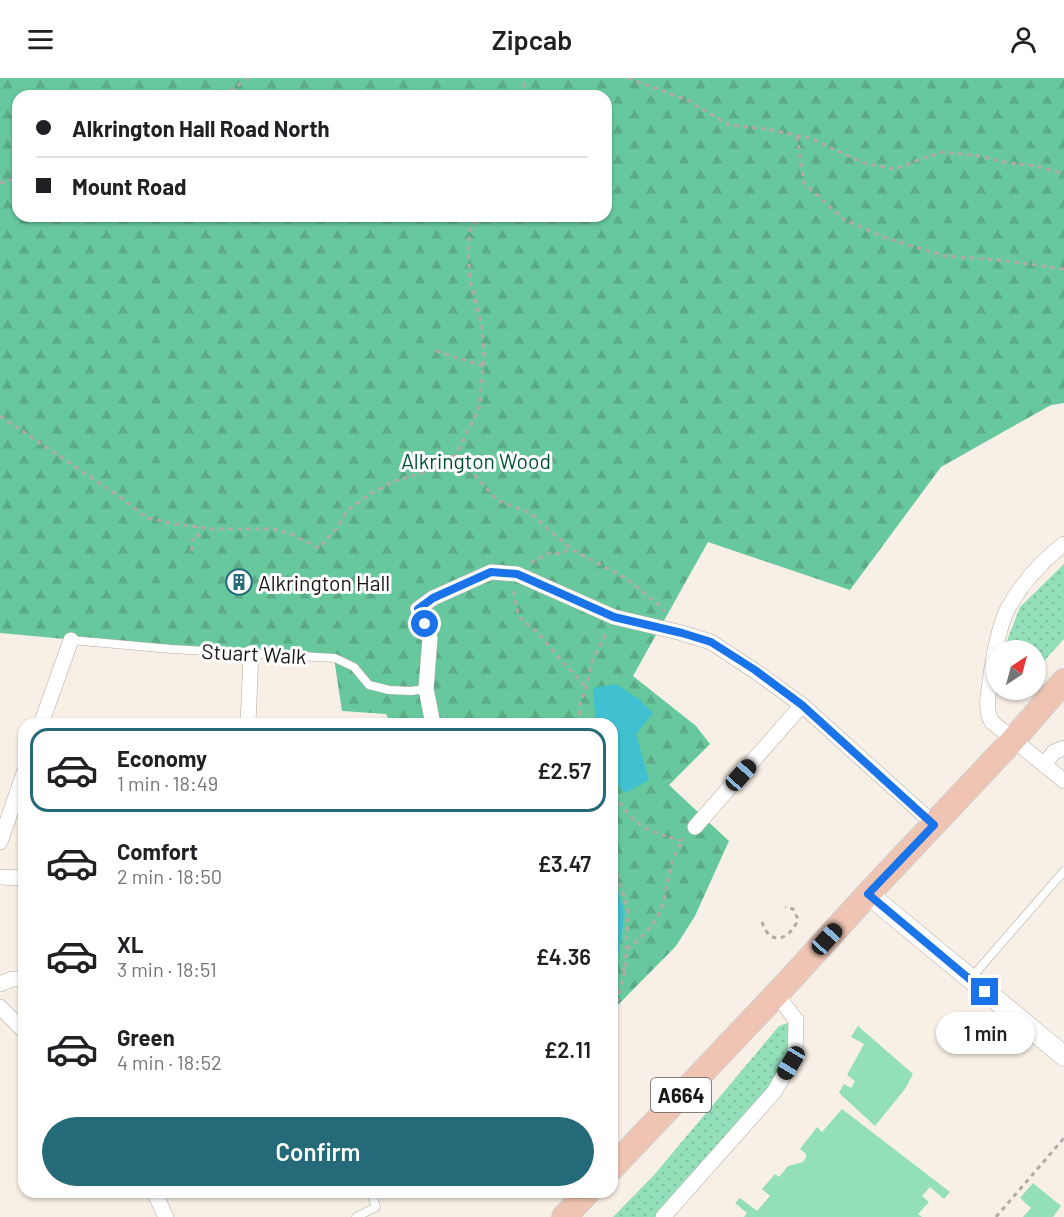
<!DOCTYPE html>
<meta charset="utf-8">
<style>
:root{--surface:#fff;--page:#f6f6f6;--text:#202124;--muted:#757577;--line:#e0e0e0;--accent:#246a79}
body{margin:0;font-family:Barlow,sans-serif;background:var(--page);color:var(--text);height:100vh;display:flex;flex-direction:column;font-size:22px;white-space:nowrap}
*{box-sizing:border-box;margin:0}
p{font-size:20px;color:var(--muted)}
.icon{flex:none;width:33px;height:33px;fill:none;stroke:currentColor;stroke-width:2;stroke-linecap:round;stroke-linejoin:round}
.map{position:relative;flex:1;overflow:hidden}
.panel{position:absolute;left:18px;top:640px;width:600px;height:480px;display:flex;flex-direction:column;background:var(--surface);border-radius:18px;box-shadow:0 2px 4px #0004}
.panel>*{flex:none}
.hud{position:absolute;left:12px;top:12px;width:600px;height:132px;border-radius:18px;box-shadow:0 2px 4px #0004;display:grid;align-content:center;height:132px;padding:0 24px;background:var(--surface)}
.needle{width:39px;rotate:36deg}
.fabs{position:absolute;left:986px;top:562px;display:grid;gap:12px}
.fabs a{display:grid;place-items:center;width:60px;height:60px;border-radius:50%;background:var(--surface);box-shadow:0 2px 4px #0004;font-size:30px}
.end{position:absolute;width:27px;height:27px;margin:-14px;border:8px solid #1a73e8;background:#fff;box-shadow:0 0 0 3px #fff}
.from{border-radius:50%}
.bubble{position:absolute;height:42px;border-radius:21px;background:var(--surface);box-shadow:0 2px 4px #0004;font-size:20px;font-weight:600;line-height:42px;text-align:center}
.car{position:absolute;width:18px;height:36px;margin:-18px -9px;border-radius:8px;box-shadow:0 0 4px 2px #0007;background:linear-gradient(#222 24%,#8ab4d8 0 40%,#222 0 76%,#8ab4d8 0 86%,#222 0)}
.hud b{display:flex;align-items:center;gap:21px;height:57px;font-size:22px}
.hud b+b{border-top:2px solid var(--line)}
.hud i{width:15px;height:15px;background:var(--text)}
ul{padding:10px 0 0;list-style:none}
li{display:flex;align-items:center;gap:18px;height:84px;margin:0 12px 9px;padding:0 12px;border:3px solid transparent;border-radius:18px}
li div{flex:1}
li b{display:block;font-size:22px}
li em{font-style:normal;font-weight:600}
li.current{border-color:var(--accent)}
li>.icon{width:54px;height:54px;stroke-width:1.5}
.action{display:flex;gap:12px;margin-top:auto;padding:12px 24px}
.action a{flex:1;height:69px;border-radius:36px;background:var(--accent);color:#fff;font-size:24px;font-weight:600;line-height:69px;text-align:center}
header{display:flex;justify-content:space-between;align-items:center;height:78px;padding:0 24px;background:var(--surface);font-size:27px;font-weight:600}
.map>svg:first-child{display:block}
.grass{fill:url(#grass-dots)}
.forest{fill:url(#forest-firs);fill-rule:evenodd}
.green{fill:#93dfba}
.water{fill:#40c0d1}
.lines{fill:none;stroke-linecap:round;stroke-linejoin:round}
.service-casing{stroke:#b2aba2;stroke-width:9}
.minor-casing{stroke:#b2aba2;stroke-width:16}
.tertiary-casing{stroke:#b2aba2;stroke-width:21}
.primary-casing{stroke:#d1d0d0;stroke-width:26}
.path{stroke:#b2aba4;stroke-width:3;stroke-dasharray:4.5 4.5;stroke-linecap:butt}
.service{stroke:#fff;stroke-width:8}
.minor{stroke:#fff;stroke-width:15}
.tertiary{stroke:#fff;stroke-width:20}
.primary{stroke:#efc4b2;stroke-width:24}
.route{stroke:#1a73e8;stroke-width:8}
.labels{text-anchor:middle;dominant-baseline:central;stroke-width:6;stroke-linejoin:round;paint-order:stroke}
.shield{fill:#fff;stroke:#5e5c5a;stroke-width:1.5}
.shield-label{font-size:20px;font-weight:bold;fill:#191613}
.park-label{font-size:21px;fill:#005136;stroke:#fff}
.poi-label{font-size:21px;fill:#191613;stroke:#fff;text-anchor:start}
.street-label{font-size:21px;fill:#191613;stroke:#fff}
</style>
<header><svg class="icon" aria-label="menu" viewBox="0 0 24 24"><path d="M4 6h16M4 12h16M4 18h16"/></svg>Zipcab<svg class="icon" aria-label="person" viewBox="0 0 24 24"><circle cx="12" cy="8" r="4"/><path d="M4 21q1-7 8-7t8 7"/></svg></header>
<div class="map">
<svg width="1064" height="1139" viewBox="0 0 1064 1139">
<defs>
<pattern id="grass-dots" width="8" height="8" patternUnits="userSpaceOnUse" patternTransform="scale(1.5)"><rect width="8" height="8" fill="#93dfba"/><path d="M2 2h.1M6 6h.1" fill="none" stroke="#7ebf9f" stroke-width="1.8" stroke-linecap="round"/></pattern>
<pattern id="forest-firs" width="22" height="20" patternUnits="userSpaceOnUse" patternTransform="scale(1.5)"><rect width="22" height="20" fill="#68c89d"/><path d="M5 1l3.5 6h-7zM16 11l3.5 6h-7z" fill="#5aab86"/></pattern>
</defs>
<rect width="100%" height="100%" fill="#f8f0e7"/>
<g class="grass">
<path d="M1064,486V561L1035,593V573H1003L1020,529Z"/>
<path d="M796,942L795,978L662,1139H613L654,1097L779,948Z"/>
</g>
<path class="forest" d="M0,0H1064V325L1051,327L941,389L850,512L708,464L633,598L696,648L710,666L669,707L729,763L695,838L676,868L612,933V646H391L386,636L342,633L334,580L141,568L0,555ZM18,18H606V138H18Z"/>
<g class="green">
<path d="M858,948L913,996L905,1011L875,1048L839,1015L844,1006L851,1010L855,1003L847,997L864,966L851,959Z"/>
<path d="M842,1031L950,1114L944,1121L930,1109L922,1118L929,1124L918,1136L922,1139H744L747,1135L735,1125L740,1120L757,1133L770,1118L762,1111L775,1096L779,1099L788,1088L803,1084L806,1079V1076L800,1071L817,1049L822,1054Z"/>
<path d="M1033,1105L1061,1128L1053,1139H1023L1031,1130L1020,1120Z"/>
</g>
<g class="water">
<path d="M616,606L639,621L653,635L636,656L649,702L625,715L612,701V646H596L593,610Z"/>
<path d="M612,795L625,834L618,880L612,886Z"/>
</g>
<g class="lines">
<g class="service-casing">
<g id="service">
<path d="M71,562L171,571L335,580L354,589L369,607L389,612L411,613L426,611"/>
<path d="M971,900L1064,793"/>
<path d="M356,1139L376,1129L371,1114"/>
</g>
</g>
<g class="minor-casing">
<g id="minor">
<path d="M1064,466C1041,484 1021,506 1007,532C997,554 993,580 990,604C988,617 985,633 992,644L1064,703"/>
<path d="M41,646L71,562"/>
<path d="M248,646L251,575"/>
<path d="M433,646L426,611L430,560L418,531L433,520L491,494L517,496L614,539L682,555L711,564L755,593L802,627L935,747"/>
<path d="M1044,687L1054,674L1064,670"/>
<path d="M695,749L802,627"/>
<path d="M0,764L24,695"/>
<path d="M0,799L24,800"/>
<path d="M0,906L12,901H24"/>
<path d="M0,929L24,953"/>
<path d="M154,1114L166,1139"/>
<path d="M663,1139L774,1014L795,978L796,942L777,917"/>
</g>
</g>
<g class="tertiary-casing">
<path id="tertiary" d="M868,816L1064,978"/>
</g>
<g class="primary-casing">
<g id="primary">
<path d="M612,1090L788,904L868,816L1013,662L1064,603"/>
<path d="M564,1139L588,1114"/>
</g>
</g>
<g class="path">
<path d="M628,0L687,22L729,47L766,51L810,60L864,85L895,91L918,82L943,74L980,78L1008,85L1037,88L1064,96"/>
<path d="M223,18L248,0"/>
<path d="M523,18L525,0"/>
<path d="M797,58L804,105L843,141L886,160L945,178L998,182L1064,191"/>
<path d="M0,105L18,100"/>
<path d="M436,273L483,288"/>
<path d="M0,338L117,417L147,440L175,446L213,451H273L291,456L319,470L337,450L347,433L370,416L394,403L422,395L456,377L462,365L479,329L484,278L482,249L470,202L468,173L470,152L481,138"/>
<path d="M456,377L497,422L530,435L571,471L627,501L658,526L665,534"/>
<path d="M192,473V462L198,460V449"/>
<path d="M531,485L551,474L558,476L571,471"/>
<path d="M514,513V520L519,539L538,555L558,579L586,609"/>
<path d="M579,646L580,642L579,630L587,606L592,583L607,554"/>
<path d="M612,719C621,724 625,733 632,740C645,753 665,758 682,763"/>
<path d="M612,779L628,833L625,892L618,922L612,926"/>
<path d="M762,844C770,870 791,861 798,841L793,831L785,829"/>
<path d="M627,871C642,859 656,847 662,828C669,804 668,783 684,761"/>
<path d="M612,891L625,892"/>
<path d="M996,1139L1064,1060"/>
</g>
<use href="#service" class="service"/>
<use href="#minor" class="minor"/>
<use href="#tertiary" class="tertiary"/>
<use href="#primary" class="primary"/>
</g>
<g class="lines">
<path class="route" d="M425,546L418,531L433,520L491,494L517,496L614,539L682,555L711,564L755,592L802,627L934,747L868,816L985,914"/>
</g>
<defs>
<g id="building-ring" transform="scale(1.35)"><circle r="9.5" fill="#fff" stroke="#246a79" stroke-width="1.5"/><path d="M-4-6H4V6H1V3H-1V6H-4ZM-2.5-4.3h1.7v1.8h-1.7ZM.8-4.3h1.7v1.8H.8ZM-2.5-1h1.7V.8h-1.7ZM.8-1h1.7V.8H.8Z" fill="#246a79"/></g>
</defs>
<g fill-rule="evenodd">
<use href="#building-ring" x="239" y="504"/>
</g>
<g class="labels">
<rect class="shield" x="651" y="1000" width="60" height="34" rx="4.5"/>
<g class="shield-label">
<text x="681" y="1017">A664</text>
</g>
<g class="park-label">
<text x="476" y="382">Alkrington Wood</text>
</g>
<g class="poi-label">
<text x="258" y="504">Alkrington Hall</text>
</g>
<g class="street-label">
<text transform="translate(254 575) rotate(3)">Stuart Walk</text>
</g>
</g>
</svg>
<div class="fabs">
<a><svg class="needle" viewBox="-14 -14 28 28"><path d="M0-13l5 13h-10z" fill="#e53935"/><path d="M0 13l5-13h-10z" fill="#757577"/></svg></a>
</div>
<i class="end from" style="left:425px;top:546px"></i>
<i class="end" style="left:985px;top:914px"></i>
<div class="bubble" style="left:936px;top:934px;width:99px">1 min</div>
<i class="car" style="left:741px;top:697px;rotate:42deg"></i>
<i class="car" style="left:827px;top:861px;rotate:42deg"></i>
<i class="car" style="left:791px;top:985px;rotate:211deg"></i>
<div class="hud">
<b><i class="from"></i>Alkrington Hall Road North</b>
<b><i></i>Mount Road</b>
</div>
<section class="panel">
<ul>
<li class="current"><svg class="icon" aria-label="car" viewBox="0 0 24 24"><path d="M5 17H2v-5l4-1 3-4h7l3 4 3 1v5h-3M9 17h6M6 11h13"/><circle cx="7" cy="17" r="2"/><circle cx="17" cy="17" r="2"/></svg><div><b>Economy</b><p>1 min · 18:49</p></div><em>£2.57</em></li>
<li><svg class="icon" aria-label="car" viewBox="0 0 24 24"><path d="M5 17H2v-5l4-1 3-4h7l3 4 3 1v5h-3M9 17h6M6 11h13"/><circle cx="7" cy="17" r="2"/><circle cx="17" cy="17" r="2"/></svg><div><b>Comfort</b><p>2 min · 18:50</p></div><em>£3.47</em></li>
<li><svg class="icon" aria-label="car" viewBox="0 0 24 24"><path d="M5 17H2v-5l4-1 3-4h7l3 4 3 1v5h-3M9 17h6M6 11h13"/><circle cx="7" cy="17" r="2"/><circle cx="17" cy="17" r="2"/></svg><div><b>XL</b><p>3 min · 18:51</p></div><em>£4.36</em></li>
<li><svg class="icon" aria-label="car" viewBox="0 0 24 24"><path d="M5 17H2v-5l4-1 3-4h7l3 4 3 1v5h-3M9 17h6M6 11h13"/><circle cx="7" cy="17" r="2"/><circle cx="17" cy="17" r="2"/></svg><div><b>Green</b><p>4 min · 18:52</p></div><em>£2.11</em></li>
</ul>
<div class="action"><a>Confirm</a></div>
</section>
</div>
